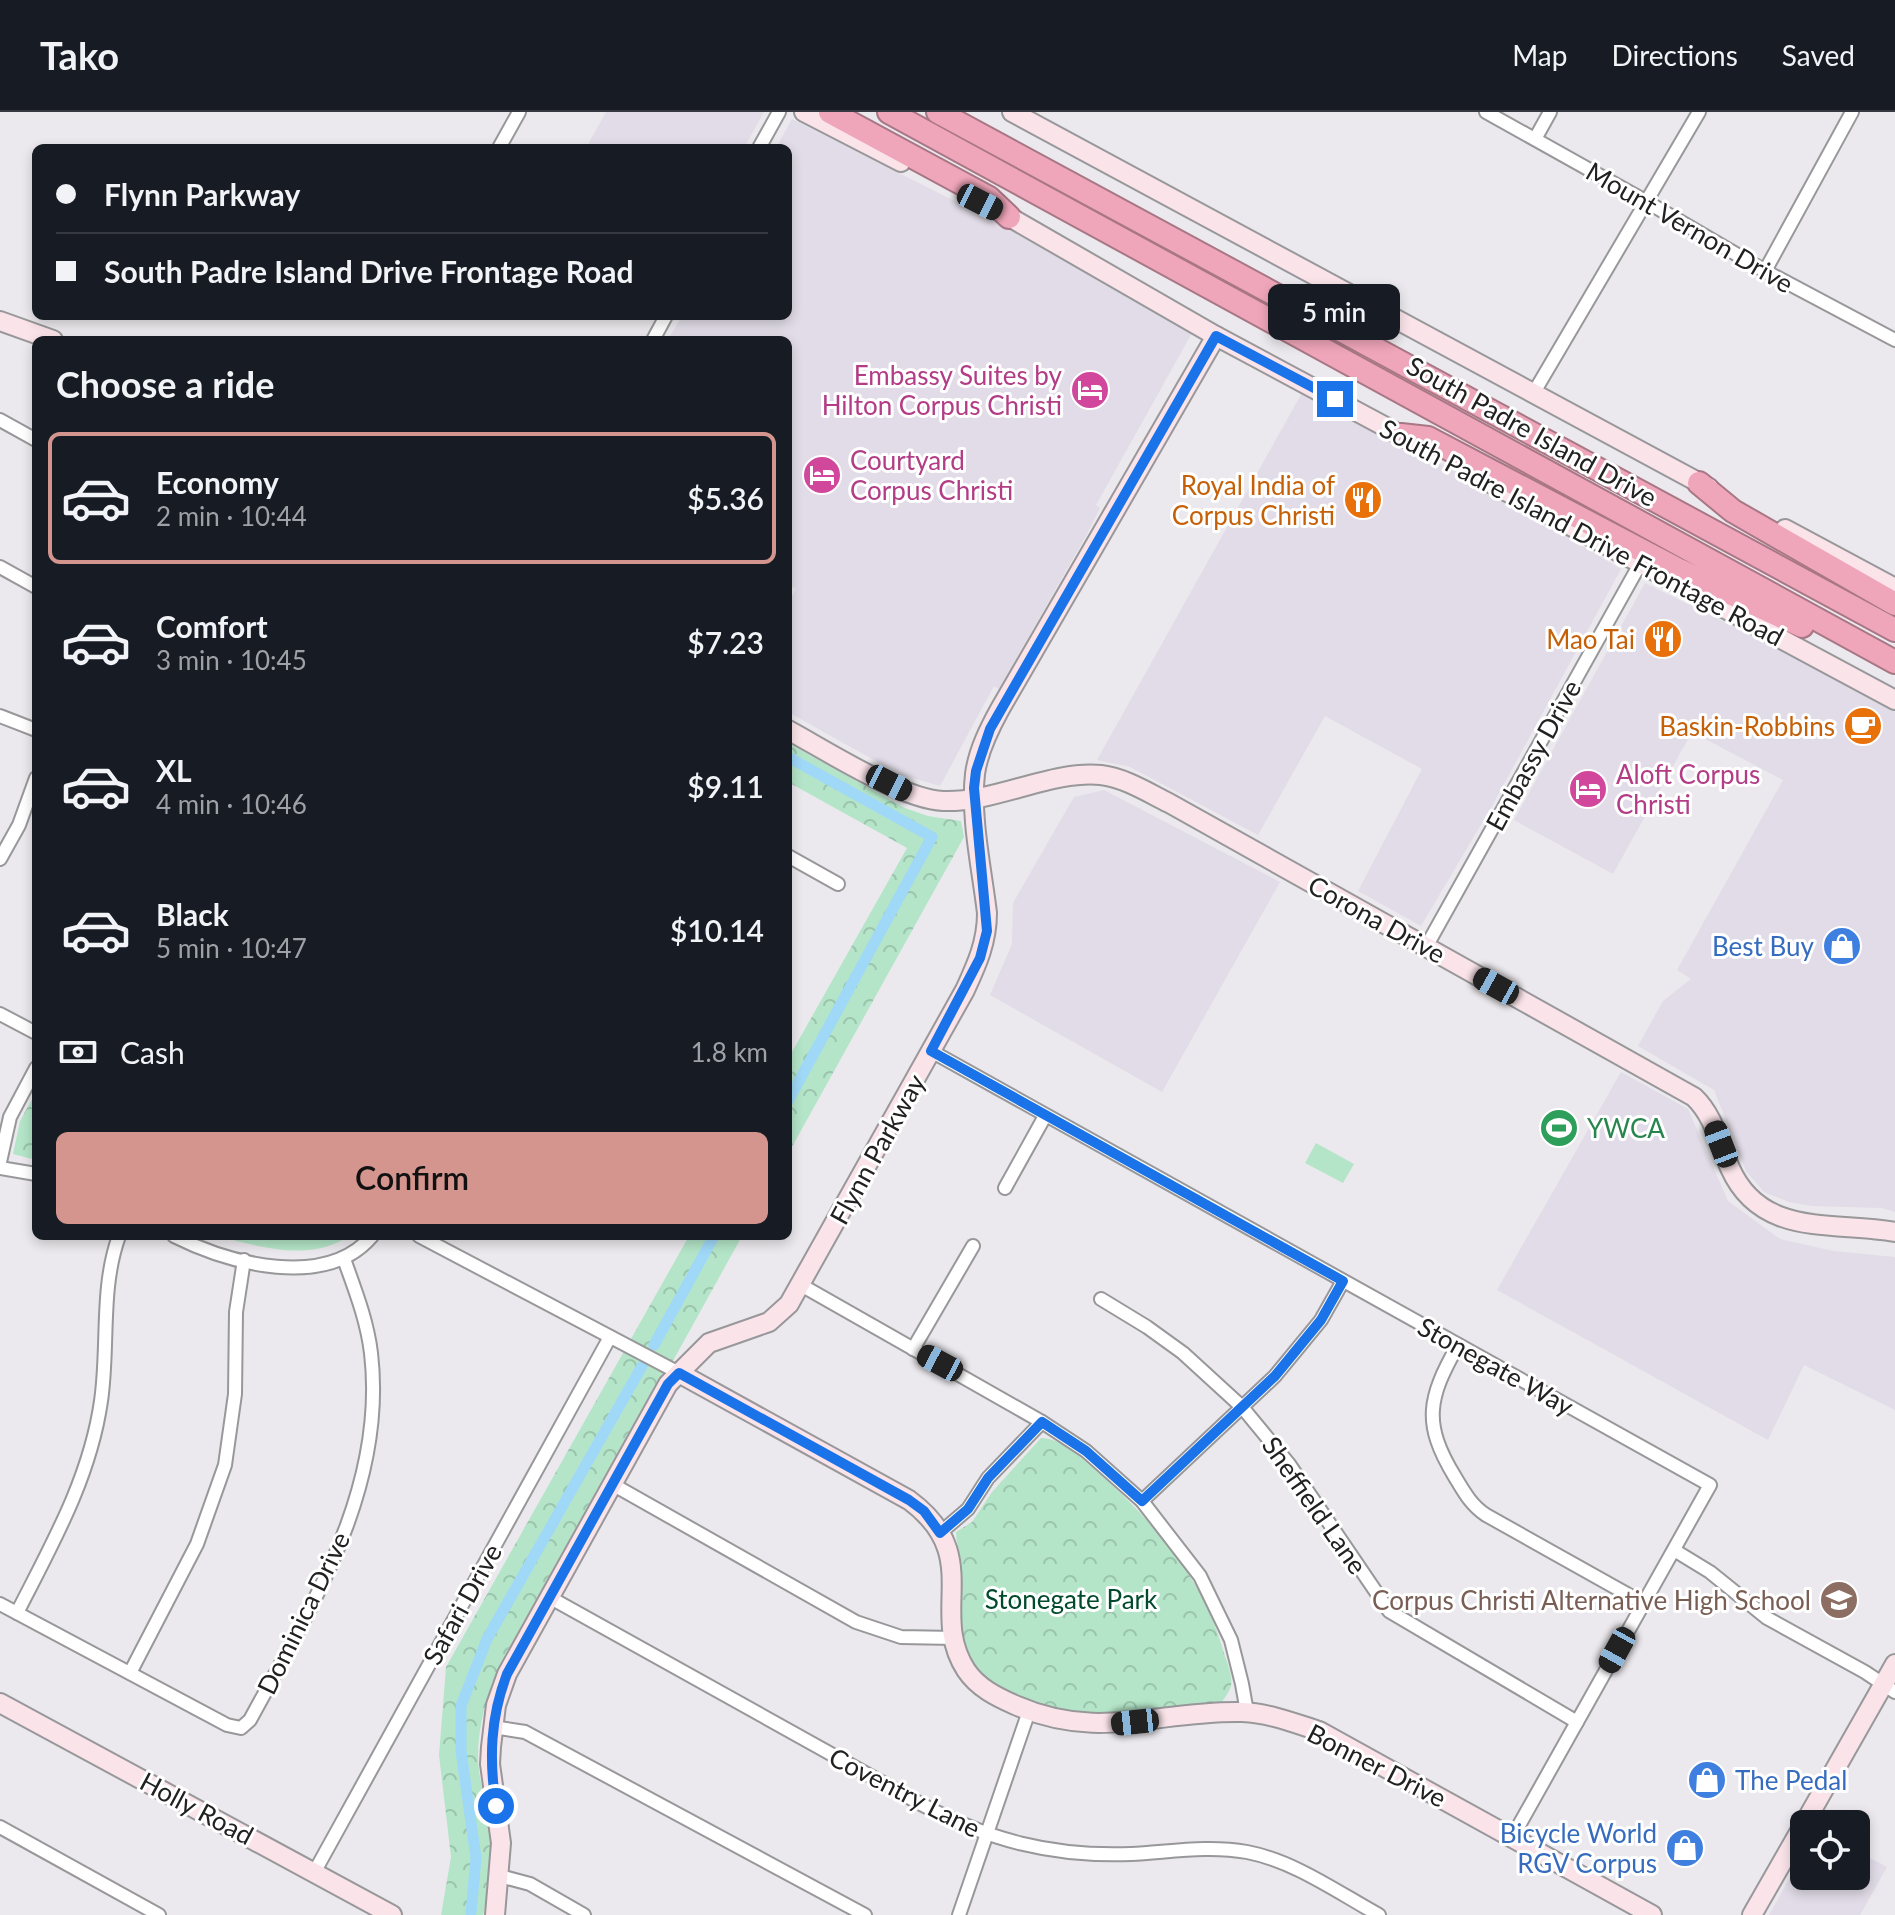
<!DOCTYPE html>
<meta charset="utf-8">
<style>
:root{--surface:#171b24;--page:#242831;--text:#f1f3f6;--muted:#9ea1a6;--line:#363941;--accent:#d4958e}
body{margin:0;font-family:Lato,sans-serif;background:var(--page);color:var(--text);height:100vh;display:flex;flex-direction:column;font-size:30px;white-space:nowrap}
*{box-sizing:border-box;margin:0}
p{font-size:26px;color:var(--muted)}
.icon{flex:none;width:44px;height:44px;fill:none;stroke:currentColor;stroke-width:2;stroke-linecap:round;stroke-linejoin:round}
.map{position:relative;flex:1;overflow:hidden}
.side{position:absolute;left:32px;top:224px;width:760px;height:904px;display:flex;flex-direction:column;background:var(--surface);border-radius:12px;box-shadow:0 4px 12px #0003}
.side>*{flex:none}
.guide{position:absolute;left:32px;top:32px;width:760px;height:176px;border-radius:12px;box-shadow:0 4px 12px #0003;display:grid;align-content:center;height:176px;padding:0 24px;background:var(--surface)}
.tools{position:absolute;left:1790px;top:1698px;display:grid;gap:16px}
.tools a{display:grid;place-items:center;width:80px;height:80px;border-radius:12px;background:var(--surface);box-shadow:0 4px 12px #0003;font-size:40px}
.end{position:absolute;width:36px;height:36px;margin:-18px;border:10px solid #1a73e8;background:#fff;box-shadow:0 0 0 4px #fff}
.from{border-radius:50%}
.bubble{position:absolute;height:56px;border-radius:12px;background:var(--surface);box-shadow:0 4px 12px #0003;font-size:26px;font-weight:600;line-height:56px;text-align:center}
.car{position:absolute;width:24px;height:48px;margin:-24px -12px;border-radius:10px;box-shadow:0 0 6px 2px #0007;background:linear-gradient(#222 24%,#8ab4d8 0 40%,#222 0 76%,#8ab4d8 0 86%,#222 0)}
.guide b{display:flex;align-items:center;gap:28px;height:76px;font-size:30px}
.guide b+b{border-top:2px solid var(--line)}
.guide i{width:20px;height:20px;background:var(--text)}
ul{padding:0;list-style:none}
li{display:flex;align-items:center;gap:24px;height:132px;margin:0 16px 12px;padding:0 8px;border:4px solid transparent;border-radius:12px}
li div{flex:1}
li b{display:block;font-size:30px}
li em{font-style:normal;font-weight:600}
li.selected{border-color:var(--accent)}
li>.icon{width:72px;height:72px;stroke-width:1.5}
h2{padding:0 24px;font-size:36px;line-height:96px}
.pay{display:flex;align-items:center;gap:20px;height:88px;padding:0 24px;font-size:30px}
.pay p{margin-inline-start:auto}
.cta{display:flex;gap:16px;margin-top:auto;padding:16px 24px}
.cta a{flex:1;height:92px;border-radius:12px;background:var(--accent);color:#111;font-size:32px;font-weight:600;line-height:92px;text-align:center}
header{display:flex;align-items:center;gap:48px;box-sizing:border-box;height:112px;padding:0 40px;background:var(--surface);border-bottom:2px solid var(--line)}
header strong{font-size:38px}
nav{display:flex;gap:44px;margin-inline-start:auto;font-size:28px}
.map>svg:first-child{display:block}
.built{fill:#e1dce7}
.grass{fill:#b4e5c8}
.forest{fill:url(#forest-crowns)}
.lines{fill:none;stroke-linecap:round;stroke-linejoin:round}
.canal{stroke:#a0d8f8;stroke-width:11}
.street-casing{stroke:#98979a;stroke-width:16}
.secondary-casing{stroke:#98979a;stroke-width:22}
.highway-casing{stroke:#a87785;stroke-width:26}
.street{stroke:#fff;stroke-width:12}
.secondary{stroke:#fae4ea;stroke-width:18}
.highway{stroke:#f0a6ba;stroke-width:22}
.route{stroke:#1a73e8;stroke-width:10}
.labels{text-anchor:middle;dominant-baseline:central;stroke-width:6;stroke-linejoin:round;paint-order:stroke}
.street-label{font-size:26px;fill:#212122;stroke:#fff}
.hotel-label{font-size:26px;fill:#b23c85;stroke:#fff;text-anchor:start}
.food-label{font-size:26px;fill:#c56008;stroke:#fff;text-anchor:end}
.shop-label{font-size:26px;fill:#366cbe;stroke:#fff;text-anchor:end}
.leisure-label{font-size:26px;fill:#27864d;stroke:#fff;text-anchor:start}
.park-label{font-size:26px;fill:#014a2d;stroke:#fff}
.education-label{font-size:26px;fill:#785e54;stroke:#fff;text-anchor:end}
</style>
<header>
<strong>Tako</strong>
<nav><a>Map</a><a>Directions</a><a>Saved</a></nav>
</header>
<div class="map">
<svg width="1895" height="1803" viewBox="0 0 1895 1803">
<defs>
<pattern id="forest-crowns" width="20" height="18" patternUnits="userSpaceOnUse" patternTransform="scale(2)"><rect width="20" height="18" fill="#b4e5c8"/><path d="M2 6a3 3 0 1 1 6 0M12 15a3 3 0 1 1 6 0" fill="none" stroke="#9ac4ac"/></pattern>
</defs>
<rect width="100%" height="100%" fill="#ebe9ed"/>
<g class="built">
<path d="M606,0H764L744,36H586Z"/>
<path d="M792,7L992,108L1192,221L1096,393L1100,396L1087,422L999,577L994,574L940,674L899,662L788,600V491L796,477L788,472V228H668L682,204H788V36H776Z"/>
<path d="M1303,279L1459,361L1621,457L1492,694L1421,814L1358,779L1422,657L1325,604L1258,723L1130,655L1097,648Z"/>
<path d="M1645,471L1840,567L1895,597V1100L1882,1096L1812,1094L1789,1090L1764,1080L1746,1059L1714,978L1638,934L1663,889L1691,867L1677,858L1783,668L1692,620L1613,762L1514,708Z"/>
<path d="M1104,678L1280,770L1162,980L990,883L1012,832L1013,791L1074,685Z"/>
<path d="M1621,960L1688,997L1728,1089L1780,1127L1833,1139L1895,1145V1298L1804,1253L1768,1328L1497,1178Z"/>
<path d="M1856,1739L1887,1755L1860,1803H1769L1804,1740V1764H1856Z"/>
</g>
<path class="grass" d="M1316,1031L1354,1052L1343,1071L1305,1051Z"/>
<g class="forest">
<path d="M788,631L905,696L928,704L961,709L964,725L788,1042V947L907,736L788,670Z"/>
<path d="M36,980V1048L13,1042L20,1009Z"/>
<path d="M219,1124H348C313,1150 257,1135 219,1124Z"/>
<path d="M689,1124H742L674,1247L659,1266L501,1550C488,1580 478,1611 478,1645C478,1663 484,1681 487,1699C493,1733 493,1770 483,1803H441L451,1745L439,1643L446,1555Z"/>
<path d="M1041,1326C1060,1326 1079,1344 1093,1356C1150,1406 1202,1463 1223,1538C1226,1548 1233,1563 1231,1574C1230,1579 1225,1585 1222,1590C1188,1594 1153,1602 1119,1603C1075,1604 985,1588 966,1542C955,1514 964,1480 961,1450C960,1440 956,1431 956,1420L972,1410L992,1380Z"/>
</g>
<g class="lines">
<g class="canal">
<path d="M788,645L932,725L788,989"/>
<path d="M654,1233L714,1124"/>
<path d="M471,1801L476,1746L461,1639V1594L487,1527L642,1254"/>
</g>
<g class="street-casing">
<g id="street">
<path d="M1486,0L1647,90L1765,159L1895,228"/>
<path d="M1535,27L1550,0"/>
<path d="M499,36L519,0"/>
<path d="M759,36L779,0"/>
<path d="M1765,159L1852,0"/>
<path d="M653,228L666,204"/>
<path d="M1533,282L1699,0"/>
<path d="M0,308L36,328"/>
<path d="M0,455L36,475"/>
<path d="M0,604L36,618"/>
<path d="M788,744L838,772"/>
<path d="M0,747L19,713L36,666"/>
<path d="M1426,835L1640,452"/>
<path d="M0,902L36,921"/>
<path d="M931,939L1710,1373L1513,1724"/>
<path d="M0,1050L10,1005L36,956"/>
<path d="M0,1056L36,1062"/>
<path d="M1005,1076L1045,1004"/>
<path d="M174,1124C230,1152 326,1178 372,1124"/>
<path d="M419,1124L679,1261"/>
<path d="M801,1173L1042,1310L1086,1339L1142,1389L1200,1464L1231,1528L1242,1572L1247,1600"/>
<path d="M1101,1187L1147,1215L1183,1241L1242,1295L1289,1352L1389,1499L1577,1610"/>
<path d="M1458,1233C1428,1286 1422,1311 1455,1365C1464,1380 1471,1393 1486,1403L1643,1491"/>
<path d="M913,1237L973,1134"/>
<path d="M612,1372L856,1510L901,1525L954,1526"/>
<path d="M1142,1389L1275,1264L1321,1208L1343,1169"/>
<path d="M940,1421L968,1397L988,1366L1042,1310"/>
<path d="M1674,1438L1710,1460L1767,1506L1865,1560L1895,1580"/>
<path d="M549,1485L919,1691C988,1728 1051,1745 1131,1742C1170,1740 1208,1733 1247,1740C1294,1749 1337,1780 1379,1803"/>
<path d="M0,1492L227,1613L241,1616L250,1608C311,1495 387,1376 371,1241C367,1208 355,1178 344,1147"/>
<path d="M17,1501C52,1432 90,1366 101,1289C109,1235 100,1176 119,1124"/>
<path d="M130,1561L197,1432L225,1353L235,1282L236,1200L244,1148"/>
<path d="M493,1615L525,1620L865,1803"/>
<path d="M0,1715L159,1803"/>
<path d="M315,1759L610,1225"/>
<path d="M500,1764L530,1772L584,1803"/>
<path d="M959,1803L1029,1599"/>
</g>
</g>
<g class="secondary-casing">
<g id="secondary">
<path d="M804,0L901,50"/>
<path d="M1012,0L1709,376"/>
<path d="M999,99L1216,224L1410,328"/>
<path d="M0,209L53,228"/>
<path d="M1472,361L1895,588"/>
<path d="M1785,417L1895,476"/>
<path d="M788,618C827,639 901,687 943,689C995,691 1051,658 1101,663C1125,666 1147,680 1169,691L1694,985C1714,1004 1719,1031 1730,1056C1761,1126 1833,1109 1895,1120"/>
<path d="M679,1261L909,1388C985,1444 928,1499 966,1558C978,1576 997,1585 1015,1593C1100,1630 1158,1598 1242,1600C1269,1601 1294,1611 1319,1619L1652,1803"/>
<path d="M0,1591L392,1803"/>
<path d="M1804,1712L1895,1552"/>
<path d="M495,1803L501,1731L490,1652L491,1635L496,1593L507,1562L668,1272L709,1231L769,1210L789,1192L965,878C977,852 987,830 987,801C982,758 970,705 975,662C978,639 989,617 1000,597L1216,224"/>
<path d="M1752,1803L1804,1712"/>
</g>
</g>
<g class="highway-casing">
<g id="highway">
<path d="M830,0L989,86L1009,105"/>
<path d="M889,0L1895,550"/>
<path d="M938,0L1895,518"/>
<path d="M1401,323L1428,326L1677,457L1802,514"/>
<path d="M1699,371L1733,399L1895,492"/>
</g>
</g>
<use href="#street" class="street"/>
<use href="#secondary" class="secondary"/>
<use href="#highway" class="highway"/>
</g>
<g class="lines">
<path class="route" d="M496,1694C489,1648 490,1606 507,1562L668,1272L679,1261L909,1388L924,1399L940,1421L968,1397L988,1366L1042,1310L1086,1339L1142,1389L1275,1264L1321,1208L1343,1169L931,939L980,846L987,819L974,676L976,659L990,617L1216,224L1335,287"/>
</g>
<defs>
<g id="hotel-disc" transform="scale(2)"><circle r="9.5" fill="#d1479c" stroke="#fff"/><path d="M-6-4.5h1.5V1H6V5H4.5V3h-9V5H-6ZM-4 0a1.8 1.8 0 1 1 3.6 0ZM.5 0V-2.5h3Q6-2.5 6 0Z" fill="#fff"/></g>
<g id="restaurant-disc" transform="scale(2)"><circle r="9.5" fill="#e8710a" stroke="#fff"/><path d="M-5-6h1v4h1v-4h1v4h1v-4h1v5L-1.5 .5V6h-2V.5L-5-1ZM5-6V6H3V1.5H1.5Q1.5-4 5-6Z" fill="#fff"/></g>
<g id="cafe-disc" transform="scale(2)"><circle r="9.5" fill="#e8710a" stroke="#fff"/><path d="M-5.5-4.5H6V0H3Q3 3.5 0 3.5H-2.5Q-5.5 3.5-5.5 0ZM3-3.2v2h1.7v-2ZM-6 4.5H4V6H-6Z" fill="#fff"/></g>
<g id="shop-disc" transform="scale(2)"><circle r="9.5" fill="#3f7fe0" stroke="#fff"/><path d="M-5-2.5h2.3a2.7 3.5 0 0 1 5.4 0H5L5.5 6h-11ZM-1.5-2.5h3a1.5 2.3 0 0 0-3 0Z" fill="#fff"/></g>
<g id="stadium-disc" transform="scale(2)"><circle r="9.5" fill="#2e9e5b" stroke="#fff"/><path d="M0-5a6.5 5 0 1 0 0 10a6.5 5 0 1 0 0-10ZM-3.5-1.8h7v3.6h-7Z" fill="#fff"/></g>
<g id="school-disc" transform="scale(2)"><circle r="9.5" fill="#8d6e63" stroke="#fff"/><path d="M0-5L7-2L0 1L-7-2ZM-4 1L0 2.5L4 1V4Q0 6-4 4Z" fill="#fff"/></g>
</defs>
<g fill-rule="evenodd">
<use href="#hotel-disc" x="1090" y="278"/>
<use href="#hotel-disc" x="822" y="363"/>
<use href="#restaurant-disc" x="1363" y="388"/>
<use href="#restaurant-disc" x="1663" y="527"/>
<use href="#cafe-disc" x="1863" y="614"/>
<use href="#hotel-disc" x="1588" y="677"/>
<use href="#shop-disc" x="1842" y="834"/>
<use href="#stadium-disc" x="1559" y="1016"/>
<use href="#school-disc" x="1839" y="1488"/>
<use href="#shop-disc" x="1707" y="1668"/>
<use href="#shop-disc" x="1685" y="1736"/>
</g>
<g class="labels">
<g class="street-label">
<text transform="translate(1690 115) rotate(30)">Mount Vernon Drive</text>
<text transform="translate(1532 319) rotate(29)">South Padre Island Drive</text>
<text transform="translate(1582 420) rotate(28)">South Padre Island Drive Frontage Road</text>
<text transform="translate(1533 643) rotate(-61)">Embassy Drive</text>
<text transform="translate(1377 807) rotate(29)">Corona Drive</text>
<text transform="translate(877 1037) rotate(-61)">Flynn Parkway</text>
<text transform="translate(1496 1254) rotate(29)">Stonegate Way</text>
<text transform="translate(1315 1393) rotate(55)">Sheffield Lane</text>
<text transform="translate(462 1492) rotate(-61)">Safari Drive</text>
<text transform="translate(303 1501) rotate(-64)">Dominica Drive</text>
<text transform="translate(1377 1653) rotate(27)">Bonner Drive</text>
<text transform="translate(905 1680) rotate(27)">Coventry Lane</text>
<text transform="translate(197 1696) rotate(28)">Holly Road</text>
</g>
<g class="hotel-label">
<text x="1062" y="263" text-anchor="end">Embassy Suites by<tspan x="1062" dy="30">Hilton Corpus Christi</tspan></text>
<text x="850" y="348">Courtyard<tspan x="850" dy="30">Corpus Christi</tspan></text>
<text x="1616" y="662">Aloft Corpus<tspan x="1616" dy="30">Christi</tspan></text>
</g>
<g class="food-label">
<text x="1335" y="373">Royal India of<tspan x="1335" dy="30">Corpus Christi</tspan></text>
<text x="1635" y="527">Mao Tai</text>
<text x="1835" y="614">Baskin-Robbins</text>
</g>
<g class="shop-label">
<text x="1814" y="834">Best Buy</text>
<text x="1735" y="1668" text-anchor="start">The Pedal</text>
<text x="1657" y="1721">Bicycle World<tspan x="1657" dy="30">RGV Corpus</tspan></text>
</g>
<g class="leisure-label">
<text x="1587" y="1016">YWCA</text>
</g>
<g class="park-label">
<text x="1071" y="1487">Stonegate Park</text>
</g>
<g class="education-label">
<text x="1811" y="1488">Corpus Christi Alternative High School</text>
</g>
</g>
</svg>
<div class="tools">
<a><svg class="icon" aria-label="locate" viewBox="0 0 24 24"><circle cx="12" cy="12" r="6"/><path d="M12 2v4M12 18v4M2 12h4M18 12h4"/></svg></a>
</div>
<i class="end from" style="left:496px;top:1694px"></i>
<i class="end" style="left:1335px;top:287px"></i>
<div class="bubble" style="left:1268px;top:172px;width:132px">5 min</div>
<i class="car" style="left:980px;top:90px;rotate:117deg"></i>
<i class="car" style="left:889px;top:671px;rotate:117deg"></i>
<i class="car" style="left:1496px;top:874px;rotate:299deg"></i>
<i class="car" style="left:1721px;top:1032px;rotate:339deg"></i>
<i class="car" style="left:940px;top:1251px;rotate:298deg"></i>
<i class="car" style="left:1617px;top:1538px;rotate:209deg"></i>
<i class="car" style="left:1135px;top:1610px;rotate:264deg"></i>
<div class="guide">
<b><i class="from"></i>Flynn Parkway</b>
<b><i></i>South Padre Island Drive Frontage Road</b>
</div>
<section class="side">
<h2>Choose a ride</h2>
<ul>
<li class="selected"><svg class="icon" aria-label="car" viewBox="0 0 24 24"><path d="M5 17H2v-5l4-1 3-4h7l3 4 3 1v5h-3M9 17h6M6 11h13"/><circle cx="7" cy="17" r="2"/><circle cx="17" cy="17" r="2"/></svg><div><b>Economy</b><p>2 min · 10:44</p></div><em>$5.36</em></li>
<li><svg class="icon" aria-label="car" viewBox="0 0 24 24"><path d="M5 17H2v-5l4-1 3-4h7l3 4 3 1v5h-3M9 17h6M6 11h13"/><circle cx="7" cy="17" r="2"/><circle cx="17" cy="17" r="2"/></svg><div><b>Comfort</b><p>3 min · 10:45</p></div><em>$7.23</em></li>
<li><svg class="icon" aria-label="car" viewBox="0 0 24 24"><path d="M5 17H2v-5l4-1 3-4h7l3 4 3 1v5h-3M9 17h6M6 11h13"/><circle cx="7" cy="17" r="2"/><circle cx="17" cy="17" r="2"/></svg><div><b>XL</b><p>4 min · 10:46</p></div><em>$9.11</em></li>
<li><svg class="icon" aria-label="car" viewBox="0 0 24 24"><path d="M5 17H2v-5l4-1 3-4h7l3 4 3 1v5h-3M9 17h6M6 11h13"/><circle cx="7" cy="17" r="2"/><circle cx="17" cy="17" r="2"/></svg><div><b>Black</b><p>5 min · 10:47</p></div><em>$10.14</em></li>
</ul>
<div class="pay"><svg class="icon" aria-label="cash" viewBox="0 0 24 24"><path d="M3 7h18v10H3z"/><circle cx="12" cy="12" r="2"/></svg>Cash<p>1.8 km</p></div>
<div class="cta"><a>Confirm</a></div>
</section>
</div>
